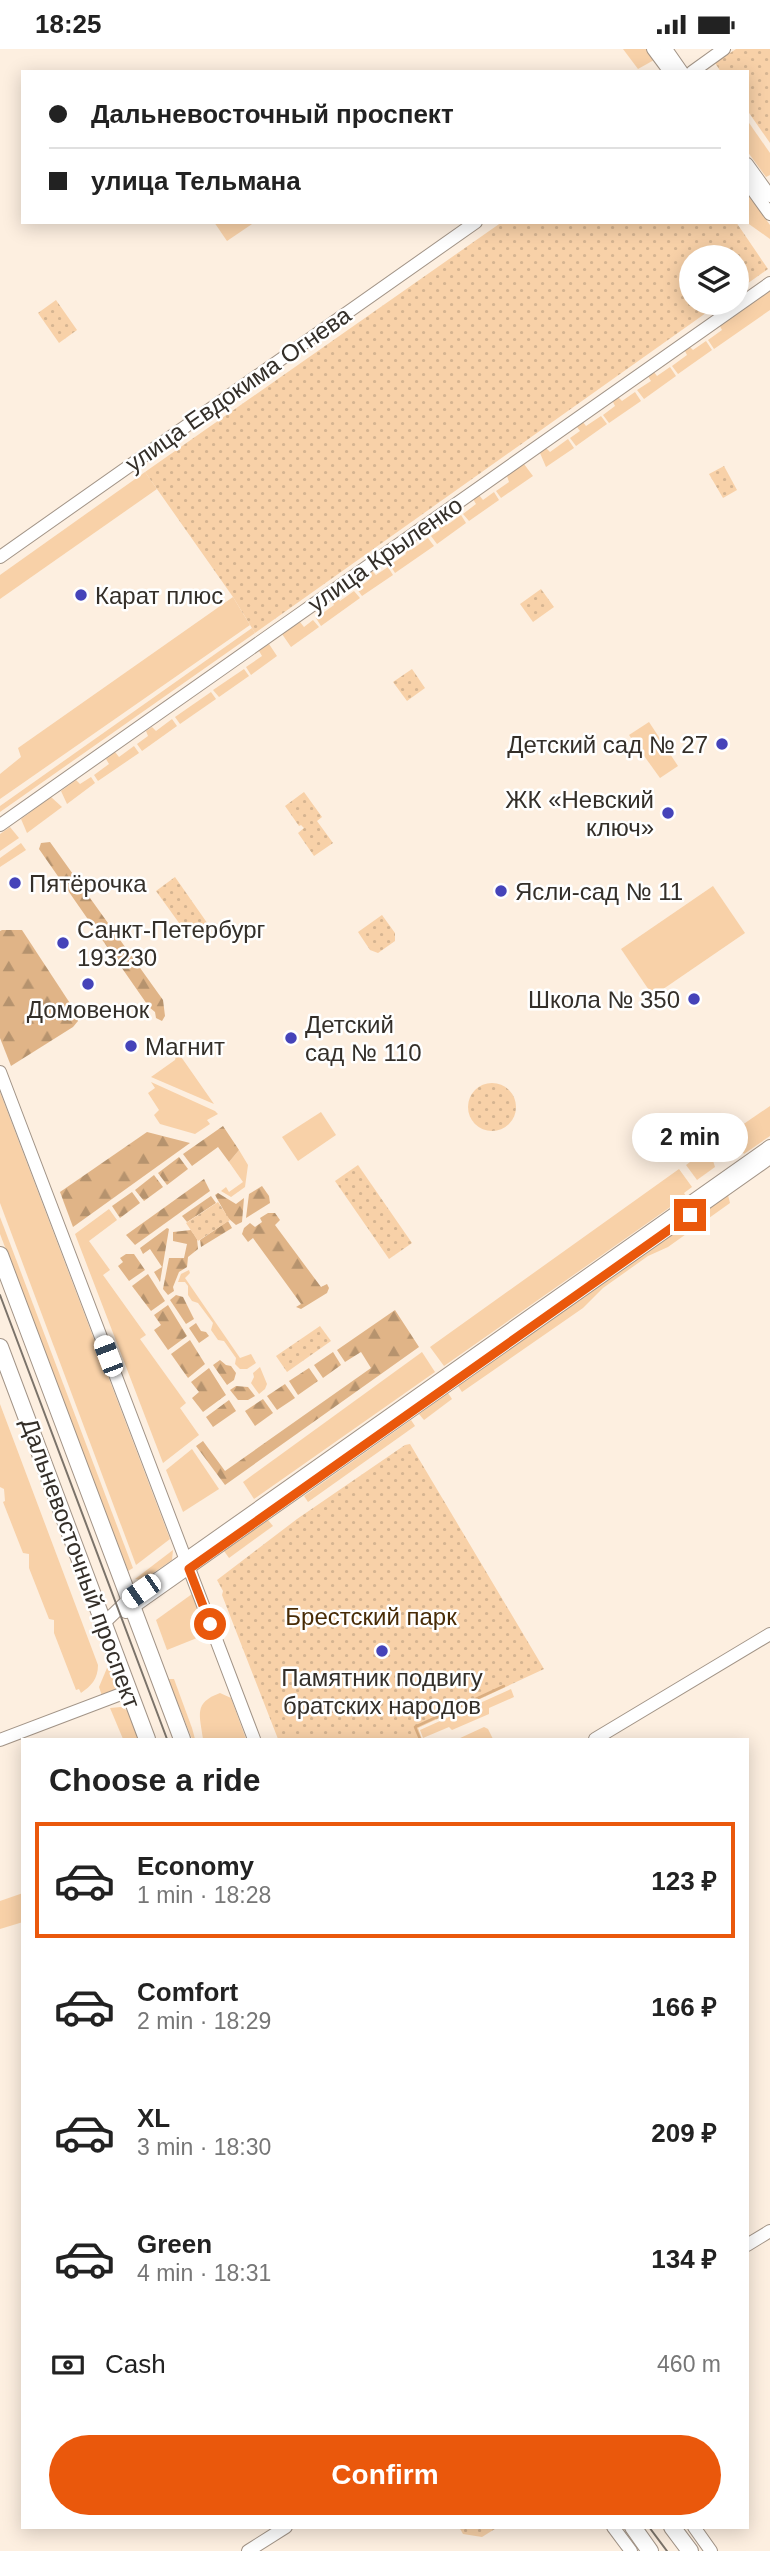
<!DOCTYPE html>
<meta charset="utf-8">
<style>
:root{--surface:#fff;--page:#f2f2f2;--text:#222;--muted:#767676;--line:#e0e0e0;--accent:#ea580c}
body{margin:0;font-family:Helvetica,sans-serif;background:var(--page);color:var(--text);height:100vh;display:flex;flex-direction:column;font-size:26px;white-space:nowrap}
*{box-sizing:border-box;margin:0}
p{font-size:23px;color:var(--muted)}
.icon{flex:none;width:38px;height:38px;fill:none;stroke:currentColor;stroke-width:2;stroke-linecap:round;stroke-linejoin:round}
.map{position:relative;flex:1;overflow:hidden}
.details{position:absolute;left:21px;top:1689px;width:728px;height:791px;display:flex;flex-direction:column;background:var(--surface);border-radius:0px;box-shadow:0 4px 18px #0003}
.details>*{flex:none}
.guide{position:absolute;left:21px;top:21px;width:728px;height:154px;border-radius:0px;box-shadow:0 4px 18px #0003;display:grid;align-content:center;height:154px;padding:0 28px;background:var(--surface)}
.tools{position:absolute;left:679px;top:196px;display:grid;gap:14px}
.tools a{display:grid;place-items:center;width:70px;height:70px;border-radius:50%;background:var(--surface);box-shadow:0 4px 18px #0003;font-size:35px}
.end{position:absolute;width:32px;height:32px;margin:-16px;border:9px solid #ea580c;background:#fff;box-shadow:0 0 0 4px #fff}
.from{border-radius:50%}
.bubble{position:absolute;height:49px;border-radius:24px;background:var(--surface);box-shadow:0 4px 18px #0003;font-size:23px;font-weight:800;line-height:49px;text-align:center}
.car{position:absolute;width:21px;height:42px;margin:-21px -10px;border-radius:9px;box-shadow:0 0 5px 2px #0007;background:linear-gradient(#fff 24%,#345 0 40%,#fff 0 76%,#345 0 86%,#fff 0)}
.guide b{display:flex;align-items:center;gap:24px;height:66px;font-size:26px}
.guide b+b{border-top:2px solid var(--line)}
.guide i{width:18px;height:18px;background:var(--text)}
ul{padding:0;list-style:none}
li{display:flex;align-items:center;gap:21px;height:116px;margin:0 14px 10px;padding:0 14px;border:4px solid transparent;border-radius:0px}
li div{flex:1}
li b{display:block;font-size:26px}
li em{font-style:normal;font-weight:800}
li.selected{border-color:var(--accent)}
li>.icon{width:63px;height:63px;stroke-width:1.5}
h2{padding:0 28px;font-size:32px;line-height:84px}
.pay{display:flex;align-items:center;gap:18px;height:77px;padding:0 28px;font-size:26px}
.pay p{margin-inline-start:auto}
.action{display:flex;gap:14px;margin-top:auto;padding:14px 28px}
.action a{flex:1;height:80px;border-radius:42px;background:var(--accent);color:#fff;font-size:28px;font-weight:800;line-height:80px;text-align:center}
.status{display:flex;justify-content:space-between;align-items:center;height:49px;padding:0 35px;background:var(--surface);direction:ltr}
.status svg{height:19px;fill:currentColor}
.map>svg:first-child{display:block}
.grass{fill:#f8d1a8}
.forest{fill:url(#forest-firs)}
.park{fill:url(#park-dots)}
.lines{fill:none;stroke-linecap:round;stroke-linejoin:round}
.stream{stroke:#daae81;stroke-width:2.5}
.minor-casing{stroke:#a29487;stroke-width:14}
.major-casing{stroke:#a29487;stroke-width:18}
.minor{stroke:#fff;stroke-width:12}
.major{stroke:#fff;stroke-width:16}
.tram{stroke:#7b736a;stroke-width:2}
.route{stroke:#ea580c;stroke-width:9}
.poi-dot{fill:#4543b9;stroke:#fff;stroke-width:2.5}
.labels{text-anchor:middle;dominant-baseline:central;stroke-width:5;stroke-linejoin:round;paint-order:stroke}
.street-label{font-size:24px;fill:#342f29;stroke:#fff}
.poi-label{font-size:24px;fill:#342f29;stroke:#fff;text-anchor:start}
.park-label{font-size:24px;fill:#482b05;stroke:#fff}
</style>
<div class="status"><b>18:25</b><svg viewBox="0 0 49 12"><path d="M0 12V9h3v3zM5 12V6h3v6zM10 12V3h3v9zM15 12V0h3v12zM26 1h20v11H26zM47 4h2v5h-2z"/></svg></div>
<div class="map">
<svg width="770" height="2502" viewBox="0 0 770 2502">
<defs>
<pattern id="forest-firs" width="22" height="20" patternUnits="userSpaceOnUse" patternTransform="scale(1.75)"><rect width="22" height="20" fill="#e0b487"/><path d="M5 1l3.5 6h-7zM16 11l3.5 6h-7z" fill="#b6936e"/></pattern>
<pattern id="park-dots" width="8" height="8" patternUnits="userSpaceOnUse" patternTransform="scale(1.75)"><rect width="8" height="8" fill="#f8d1a8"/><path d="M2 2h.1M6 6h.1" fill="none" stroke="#d5b491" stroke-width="1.8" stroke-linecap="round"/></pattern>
</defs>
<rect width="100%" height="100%" fill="#fdefe0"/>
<g class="grass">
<path d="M623,0H647L654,11L638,20Z"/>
<path d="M747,71L770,104V126L766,128L747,102Z"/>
<path d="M747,144L770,176V190L746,173Z"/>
<path d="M214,173H255L227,192Z"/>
<path d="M770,242V261L714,300L708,291L722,281L720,277Z"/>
<path d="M706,292L712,301L678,325L672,317L687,306L685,302L690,298L693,301Z"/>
<path d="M670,318L676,327L644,350L637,341L651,332L648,327L654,323L657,327Z"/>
<path d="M635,343L641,352L609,374L603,366L615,357L613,353L618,348L622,352Z"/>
<path d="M601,367L607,375L576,397L570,389L580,382L577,378L583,373L586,377Z"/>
<path d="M568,390L574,399L546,418L540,404L546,399L550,403Z"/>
<path d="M524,415L533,427L501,449L496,442L509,433L507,427Z"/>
<path d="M145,423L157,440L0,550V526Z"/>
<path d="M494,443L499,451L469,472L463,465L476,455L473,450L479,446L483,451Z"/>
<path d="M461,466L466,474L437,495L431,487L440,481L437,476L443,472L447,476Z"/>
<path d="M428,489L434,497L395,524L390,516L406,505L402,500L408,497L411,501Z"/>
<path d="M388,518L393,526L362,547L357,540L370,530L367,525L372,522L376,526Z"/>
<path d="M354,542L360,549L321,577L316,569L334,556L331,551L336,547L340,552Z"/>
<path d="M233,548L250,576L0,750V725L21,708L18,699Z"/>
<path d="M313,571L319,578L291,598L282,585L300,573L304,578Z"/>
<path d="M252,579L255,584L0,763V757Z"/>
<path d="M269,595L277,607L251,626L246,618L262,607L259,602Z"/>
<path d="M244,620L249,627L219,648L213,641Z"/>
<path d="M211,643L216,650L180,675L175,668Z"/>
<path d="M172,670L177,677L142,702L137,695L148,687L146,682L152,678L156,682Z"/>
<path d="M649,673L678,717L660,729L629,686Z"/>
<path d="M134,697L139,704L98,732L94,726L109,715L106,710L115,703L119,708Z"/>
<path d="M91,728L95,734L67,755L61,742L76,731L80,735Z"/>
<path d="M51,748L62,758L27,784L21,770Z"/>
<path d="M10,778L19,789L0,802V785Z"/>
<path d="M21,794L26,801L0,818V809Z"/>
<path d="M713,837L745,884L653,947L621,900Z"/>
<path d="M177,1002L214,1055L151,1028L175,1011Z"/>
<path d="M151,1033L215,1062L218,1065L207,1071L210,1075L195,1085L160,1075L154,1066L159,1061L148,1044L155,1039Z"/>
<path d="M0,1043L170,1490L136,1516L0,1154Z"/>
<path d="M770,1057V1087L744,1105L729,1085Z"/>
<path d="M321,1063L336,1086L298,1112L282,1088Z"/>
<path d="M709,1099L715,1118L697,1131L686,1116Z"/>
<path d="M239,1101L248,1116L245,1138L231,1148L221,1142L226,1138L229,1143L243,1133L229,1113Z"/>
<path d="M679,1120L692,1138L684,1144L686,1147L444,1317L430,1298Z"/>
<path d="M728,1146L730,1154L702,1174L697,1168Z"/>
<path d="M109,1160L117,1171L89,1192L110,1221L103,1226L146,1286L140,1290L186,1354L180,1359L199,1386L163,1414L75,1185Z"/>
<path d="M0,1168L133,1519L128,1522L0,1185Z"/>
<path d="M684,1177L689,1183L668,1198L648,1207L603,1239L583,1259L462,1343L458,1337Z"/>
<path d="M189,1221L190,1224L185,1229L240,1309L251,1305L256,1314L247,1320H240L235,1315L236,1309L224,1292L218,1291L211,1281L213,1274L198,1254L192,1252L188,1246V1237L185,1233H178L181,1225Z"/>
<path d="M422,1303L435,1323L254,1450L243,1433Z"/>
<path d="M260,1318L267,1335L265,1340L259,1345L251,1334L254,1328L253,1324Z"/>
<path d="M448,1344L452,1350L424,1371L419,1365Z"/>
<path d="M0,1355L98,1616C98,1630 91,1637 81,1644L79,1640L76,1641L54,1584V1571L49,1570L29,1519V1505L23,1504L3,1453L5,1452L4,1440L0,1438Z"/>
<path d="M411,1371L415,1377L308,1453L304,1447Z"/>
<path d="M192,1400L219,1440L183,1463L166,1421Z"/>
<path d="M268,1471L273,1477L229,1509L224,1502Z"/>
<path d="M173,1501L172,1511L143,1531L135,1530Z"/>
<path d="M192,1545L207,1585L167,1601L156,1571Z"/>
<path d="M112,1617L120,1638L102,1647L99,1638L107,1619Z"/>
<path d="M168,1630H174L192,1679L195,1690H192Z"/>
<path d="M511,1640L514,1648L489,1659V1665L452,1681L449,1678L423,1689L420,1681Z"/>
<path d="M220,1644L231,1649L246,1690H203C200,1666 193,1654 220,1644Z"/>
<path d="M121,1658L128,1662L139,1690H123L110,1659Z"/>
<path d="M484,1678L488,1680L493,1690H458Z"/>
<path d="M23,1844V1873L0,1880V1852Z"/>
</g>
<g class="forest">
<path d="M50,793L163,951L165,967L162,972L156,969L155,963L149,958L39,800L41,794Z"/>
<path d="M2,881H22L77,965L78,972L73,978L11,1017L0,989V882Z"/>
<path d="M223,1077L239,1101L229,1113L218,1098L192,1117L183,1105Z"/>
<path d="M147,1083L190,1094L73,1178L60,1143Z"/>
<path d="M179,1108L188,1120L167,1136L158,1124Z"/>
<path d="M154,1126L163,1138L144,1152L135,1141Z"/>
<path d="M204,1130L210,1142L135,1196L126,1186Z"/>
<path d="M262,1137L269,1147L270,1154L246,1169L249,1145Z"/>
<path d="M132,1143L140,1154L120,1169L112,1157Z"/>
<path d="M218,1144L236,1155L244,1149L242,1173L236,1176L228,1169L215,1146Z"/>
<path d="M211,1147L216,1154L187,1173L182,1167Z"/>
<path d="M268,1164H275L280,1171L275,1176L321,1238L327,1235L329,1239L327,1244L301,1260L296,1258L301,1255L253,1189L248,1193L242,1185L244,1179L250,1174L255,1178L262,1173L260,1169Z"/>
<path d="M228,1172L232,1179L201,1198L200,1191Z"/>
<path d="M167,1179L169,1180L160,1233L154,1223L162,1218L150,1200L143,1205L140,1199Z"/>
<path d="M191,1181L197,1190L198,1200L188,1208L187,1218L179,1223L173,1238L174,1242L168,1246L163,1240L169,1209H184L187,1195L173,1192V1183Z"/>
<path d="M126,1205H134L145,1221L129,1232L118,1217L123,1213L120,1209Z"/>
<path d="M148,1225L165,1252L151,1262L132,1237Z"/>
<path d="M176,1246L183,1248L194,1270L186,1275L170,1251Z"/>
<path d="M168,1256L187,1287L168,1301L154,1281L161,1276L154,1266Z"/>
<path d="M395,1261L419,1298L225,1436L196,1397L203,1392L225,1422L371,1319L361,1303L345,1313L337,1301Z"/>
<path d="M196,1274L201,1282L206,1283L209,1287L199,1294L189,1279Z"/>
<path d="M190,1291L205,1315L188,1329L171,1305Z"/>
<path d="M333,1303L341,1316L323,1329L314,1316Z"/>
<path d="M220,1311L226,1316L231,1317L236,1324L234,1331L227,1336L213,1316Z"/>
<path d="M209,1319L226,1346L203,1363L192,1349L199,1343L191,1333Z"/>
<path d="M309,1319L318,1332L298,1346L289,1332Z"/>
<path d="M285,1335L295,1349L277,1361L267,1347Z"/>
<path d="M236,1337L248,1338L255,1347L248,1351H238L230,1341Z"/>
<path d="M263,1350L273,1364L255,1377L245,1362Z"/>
<path d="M229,1351L236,1362L213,1378L206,1368Z"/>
</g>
<g class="park">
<path d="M736,0H770V94L747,61V23H721L715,14Z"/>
<path d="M502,173H736L768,220L737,242V208H691V254H720L255,584L233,548L145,423Z"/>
<path d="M56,251L77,281L59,294L38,264Z"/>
<path d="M724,417L737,441L723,449L709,425Z"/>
<path d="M541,540L554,558L533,573L520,555Z"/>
<path d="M412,620L425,639L407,652L393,633Z"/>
<path d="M304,743L322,768L317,772L333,794L314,807L298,784L304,779L301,776L299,777L285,757Z"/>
<path d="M175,828L210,878L187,885L156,842Z"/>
<path d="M382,866L395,884V892L378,904L370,901L358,883Z"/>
<circle cx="492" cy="1058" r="24"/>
<path d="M358,1116L412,1194L389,1210L335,1132Z"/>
<path d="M218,1153L230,1171L198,1192L186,1174Z"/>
<path d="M320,1277L331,1292L287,1323L276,1307Z"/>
<path d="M410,1395L544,1620L418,1679L422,1690H278L222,1546L223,1542L217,1531L297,1470L405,1396Z"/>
<path d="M459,2478H498L482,2488L463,2485Z"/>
</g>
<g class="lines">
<path class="stream" d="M420,1690L415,1678L504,1637"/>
<g class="minor-casing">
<g id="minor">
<path d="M653,0L670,23"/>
<path d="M666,0L682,23"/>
<path d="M692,23L724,0"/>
<path d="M747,115L770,147"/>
<path d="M747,133L770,165"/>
<path d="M0,508L476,173"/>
<path d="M0,776L770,234"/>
<path d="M0,1023L254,1690"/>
<path d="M126,1563L770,1109"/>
<path d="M104,1574L129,1550L770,1097"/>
<path d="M595,1690L770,1585"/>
<path d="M0,1691L129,1642"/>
<path d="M747,2196L770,2182"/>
<path d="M613,2478L631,2502"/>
<path d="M694,2478L711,2502"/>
<path d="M248,2502L286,2478"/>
</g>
</g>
<g class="major-casing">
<g id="major">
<path d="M0,1206L182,1690"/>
<path d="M0,1298L147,1690"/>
<path d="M633,2478L650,2502"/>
<path d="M672,2478L690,2502"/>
</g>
</g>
<use href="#minor" class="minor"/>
<use href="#major" class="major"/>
<g class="tram">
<path d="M0,1246L167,1690"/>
<path d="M649,2478L667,2502"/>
</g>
</g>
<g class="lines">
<path class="route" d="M210,1575L189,1520L690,1166"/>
</g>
<g class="poi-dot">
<circle cx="81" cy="546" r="7"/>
<circle cx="722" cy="695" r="7"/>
<circle cx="668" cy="764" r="7"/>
<circle cx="15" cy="834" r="7"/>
<circle cx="501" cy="842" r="7"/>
<circle cx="63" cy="894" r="7"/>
<circle cx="88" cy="935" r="7"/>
<circle cx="694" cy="950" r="7"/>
<circle cx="291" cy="989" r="7"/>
<circle cx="131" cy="997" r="7"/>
<circle cx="382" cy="1602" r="7"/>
</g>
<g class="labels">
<g class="street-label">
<text transform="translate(238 340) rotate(-35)">улица Евдокима Огнева</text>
<text transform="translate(385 505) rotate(-35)">улица Крыленко</text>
<text transform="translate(81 1514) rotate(70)">Дальневосточный проспект</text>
</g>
<g class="poi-label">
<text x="95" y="546">Карат плюс</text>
<text x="708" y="695" text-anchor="end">Детский сад № 27</text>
<text x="654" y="750" text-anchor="end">ЖК «Невский<tspan x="654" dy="28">ключ»</tspan></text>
<text x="29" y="834">Пятёрочка</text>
<text x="515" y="842">Ясли-сад № 11</text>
<text x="77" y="880">Санкт-Петербург<tspan x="77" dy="28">193230</tspan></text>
<text x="680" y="950" text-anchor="end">Школа № 350</text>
<text x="88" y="960" text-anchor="middle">Домовенок</text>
<text x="305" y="975">Детский<tspan x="305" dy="28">сад № 110</tspan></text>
<text x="145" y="997">Магнит</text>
<text x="382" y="1628" text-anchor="middle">Памятник подвигу<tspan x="382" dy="28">братских народов</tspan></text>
</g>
<g class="park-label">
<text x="371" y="1567">Брестский парк</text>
</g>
</g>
</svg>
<div class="tools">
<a><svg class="icon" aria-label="layers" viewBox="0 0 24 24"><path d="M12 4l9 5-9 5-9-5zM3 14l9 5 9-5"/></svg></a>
</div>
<i class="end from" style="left:210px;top:1575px"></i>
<i class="end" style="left:690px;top:1166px"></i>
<div class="bubble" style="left:632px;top:1064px;width:116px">2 min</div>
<i class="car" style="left:108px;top:1307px;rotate:339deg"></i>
<i class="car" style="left:141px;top:1542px;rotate:235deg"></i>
<div class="guide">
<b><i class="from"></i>Дальневосточный проспект</b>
<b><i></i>улица Тельмана</b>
</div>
<section class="details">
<h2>Choose a ride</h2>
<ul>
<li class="selected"><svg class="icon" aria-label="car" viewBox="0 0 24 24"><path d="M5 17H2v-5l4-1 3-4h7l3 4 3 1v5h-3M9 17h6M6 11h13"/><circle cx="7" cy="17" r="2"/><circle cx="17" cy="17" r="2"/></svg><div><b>Economy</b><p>1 min · 18:28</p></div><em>123 ₽</em></li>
<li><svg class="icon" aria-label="car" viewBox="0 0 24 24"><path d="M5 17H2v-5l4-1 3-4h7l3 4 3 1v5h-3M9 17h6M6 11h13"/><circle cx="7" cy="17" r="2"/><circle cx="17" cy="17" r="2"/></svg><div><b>Comfort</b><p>2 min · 18:29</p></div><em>166 ₽</em></li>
<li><svg class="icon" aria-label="car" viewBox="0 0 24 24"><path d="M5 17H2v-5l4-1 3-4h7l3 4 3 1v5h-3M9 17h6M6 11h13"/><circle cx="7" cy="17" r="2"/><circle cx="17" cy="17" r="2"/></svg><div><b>XL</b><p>3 min · 18:30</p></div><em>209 ₽</em></li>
<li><svg class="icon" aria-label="car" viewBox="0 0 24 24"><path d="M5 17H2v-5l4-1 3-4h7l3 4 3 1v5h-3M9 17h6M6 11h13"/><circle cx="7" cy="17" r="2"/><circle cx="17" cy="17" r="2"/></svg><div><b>Green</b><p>4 min · 18:31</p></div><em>134 ₽</em></li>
</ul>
<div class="pay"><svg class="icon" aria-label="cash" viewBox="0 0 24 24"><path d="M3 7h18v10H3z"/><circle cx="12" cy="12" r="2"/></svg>Cash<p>460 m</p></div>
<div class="action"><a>Confirm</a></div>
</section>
</div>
